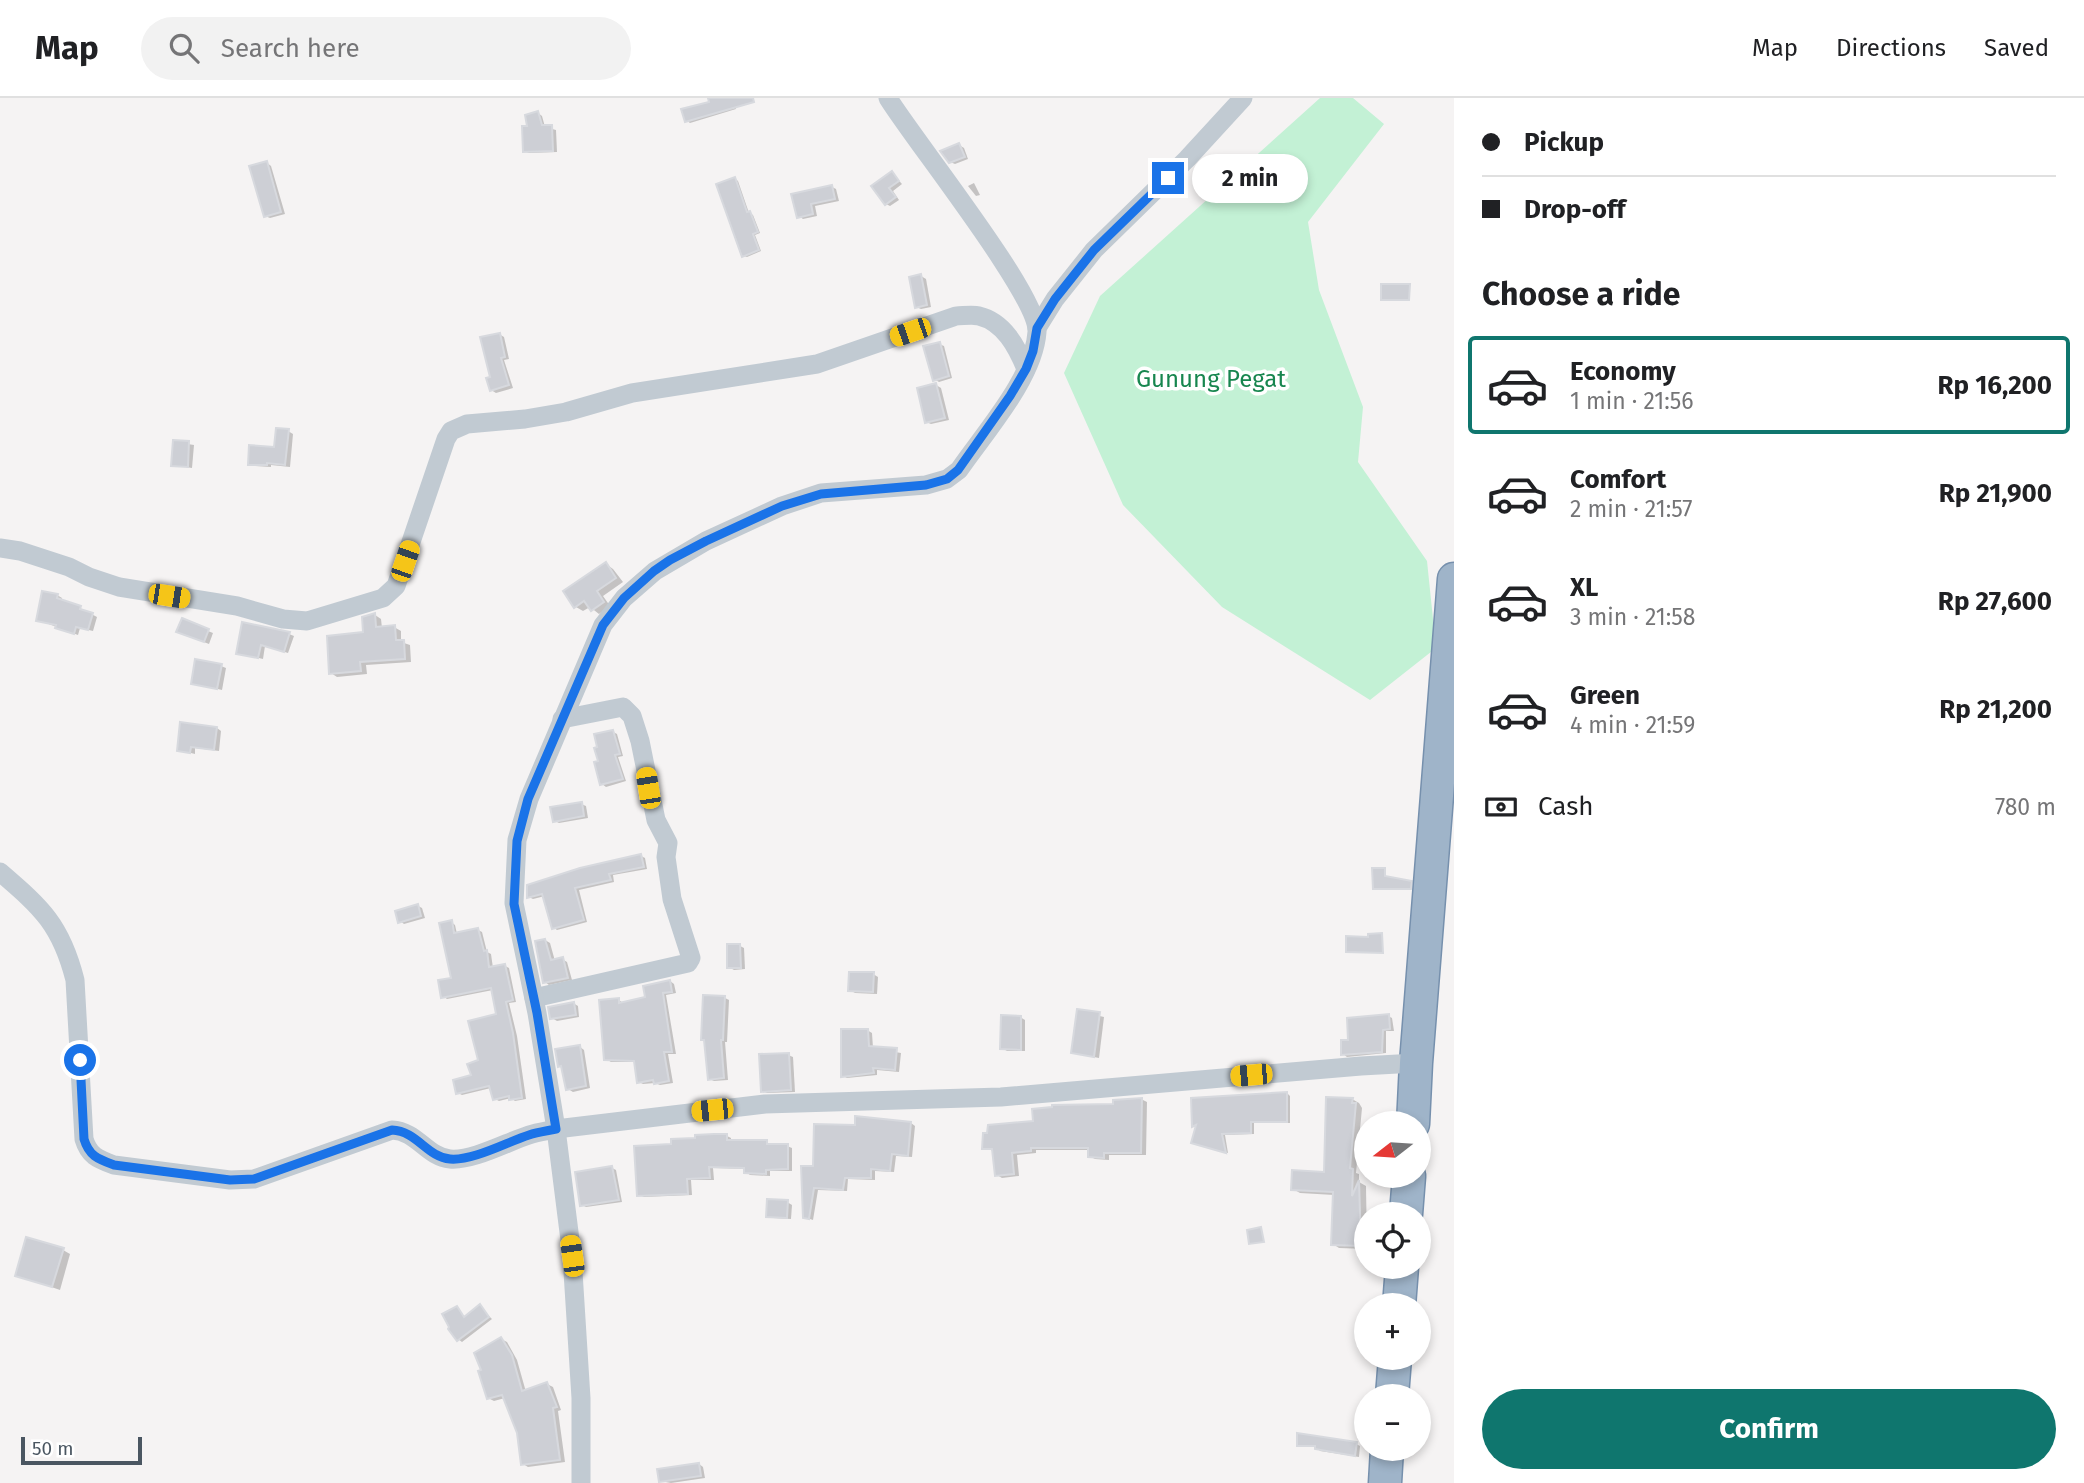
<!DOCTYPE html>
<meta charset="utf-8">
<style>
:root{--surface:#fff;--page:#f2f2f2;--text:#202124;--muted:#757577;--line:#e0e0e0;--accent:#0f766e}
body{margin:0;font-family:"Fira Sans",sans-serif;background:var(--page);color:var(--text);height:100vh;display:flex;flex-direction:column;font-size:26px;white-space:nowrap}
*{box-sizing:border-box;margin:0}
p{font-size:23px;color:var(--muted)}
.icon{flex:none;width:38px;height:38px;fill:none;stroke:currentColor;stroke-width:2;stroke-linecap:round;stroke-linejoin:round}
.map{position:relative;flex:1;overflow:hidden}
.panel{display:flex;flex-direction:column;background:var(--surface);width:630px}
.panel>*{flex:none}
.banner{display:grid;align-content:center;height:154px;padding:0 28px;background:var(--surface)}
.needle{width:46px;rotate:253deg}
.fabs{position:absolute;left:1354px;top:1013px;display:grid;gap:14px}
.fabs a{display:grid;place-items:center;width:77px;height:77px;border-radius:50%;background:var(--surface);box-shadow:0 4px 10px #0003;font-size:35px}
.scale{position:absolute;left:21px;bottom:18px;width:121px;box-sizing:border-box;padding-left:7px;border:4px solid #4a5661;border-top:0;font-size:19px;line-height:24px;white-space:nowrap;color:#4a5661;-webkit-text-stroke:5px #fff;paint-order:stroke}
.end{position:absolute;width:32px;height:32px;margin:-16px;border:9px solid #1a73e8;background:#fff;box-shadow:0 0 0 4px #fff}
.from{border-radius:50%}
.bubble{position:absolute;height:49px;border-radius:24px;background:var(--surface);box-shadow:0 4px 10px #0003;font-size:23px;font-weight:700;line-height:49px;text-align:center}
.car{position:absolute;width:21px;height:42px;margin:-21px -10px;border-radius:9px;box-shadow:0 0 5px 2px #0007;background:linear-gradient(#f5c518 24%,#345 0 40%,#f5c518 0 76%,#345 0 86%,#f5c518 0)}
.banner b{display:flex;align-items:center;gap:24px;height:66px;font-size:26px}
.banner b+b{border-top:2px solid var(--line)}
.banner i{width:18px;height:18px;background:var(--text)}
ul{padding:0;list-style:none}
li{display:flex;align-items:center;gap:21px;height:98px;margin:0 14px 10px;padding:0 14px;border:4px solid transparent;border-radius:7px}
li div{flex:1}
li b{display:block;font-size:26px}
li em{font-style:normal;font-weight:700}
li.on{border-color:var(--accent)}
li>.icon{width:63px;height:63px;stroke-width:1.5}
h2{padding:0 28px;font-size:32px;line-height:84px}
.pay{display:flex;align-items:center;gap:18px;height:77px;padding:0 28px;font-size:26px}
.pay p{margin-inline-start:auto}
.cta{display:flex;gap:14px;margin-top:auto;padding:14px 28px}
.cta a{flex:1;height:80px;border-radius:42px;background:var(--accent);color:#fff;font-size:28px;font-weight:700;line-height:80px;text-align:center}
header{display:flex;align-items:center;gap:42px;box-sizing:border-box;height:98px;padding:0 35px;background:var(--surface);border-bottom:2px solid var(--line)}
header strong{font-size:33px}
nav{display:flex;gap:38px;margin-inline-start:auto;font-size:24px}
.search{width:490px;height:63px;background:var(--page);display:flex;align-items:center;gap:18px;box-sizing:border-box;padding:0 24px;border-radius:38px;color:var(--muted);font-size:26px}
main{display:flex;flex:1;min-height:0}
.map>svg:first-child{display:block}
.green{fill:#c3f1d5}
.shadow{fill:#0003}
.building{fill:#cdcfd5;stroke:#d7d9de;stroke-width:2}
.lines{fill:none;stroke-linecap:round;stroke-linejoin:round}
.trunk-casing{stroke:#7690ad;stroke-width:35}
.minor{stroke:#c1cad2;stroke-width:19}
.trunk{stroke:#9fb4c9;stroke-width:32}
.route{stroke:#1a73e8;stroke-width:9}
.labels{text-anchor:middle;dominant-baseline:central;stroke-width:7;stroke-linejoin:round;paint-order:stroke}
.park-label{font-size:24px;fill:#17864f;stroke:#fff}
</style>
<header>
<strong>Map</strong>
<div class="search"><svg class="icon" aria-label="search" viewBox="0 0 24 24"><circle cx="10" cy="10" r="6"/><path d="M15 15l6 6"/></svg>Search here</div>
<nav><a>Map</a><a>Directions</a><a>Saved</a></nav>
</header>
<main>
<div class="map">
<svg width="1454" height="1385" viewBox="0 0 1454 1385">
<rect width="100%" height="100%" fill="#f5f3f3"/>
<path class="green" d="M1320,0H1353L1384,26L1308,124L1319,192L1363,309L1358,364L1427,463L1436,550L1370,602L1222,509L1123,407L1064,275L1100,198Z"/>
<g class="shadow">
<path d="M710,0H733L736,11L690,25L686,22L711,5Z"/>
<path d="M538,15L542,18L545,29L556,32L557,54L529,55L524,53L530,29Z"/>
<path d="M959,47L964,50L968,61L955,66L950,64Z"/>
<path d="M267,65L271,68L285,116L270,120L265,118Z"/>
<path d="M892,75L902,86L893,93L899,102L890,108L886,106Z"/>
<path d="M735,81L738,83L749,115L753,117L760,135L755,137L761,153L747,159L744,158Z"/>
<path d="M974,85L980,97L976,98L968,88Z"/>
<path d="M832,89L836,91L839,103L815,108L817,118L803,121L799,118L794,97Z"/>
<path d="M921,178L926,181L931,209L921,211L916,209Z"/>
<path d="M499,236L504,239L509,261L504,262L513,290L496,295L491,292L492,280Z"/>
<path d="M939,246L944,248L952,280L939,284L934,281Z"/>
<path d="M936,287L941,290L949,322L931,326L926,324Z"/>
<path d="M288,333L293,336L290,369L271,367V369L255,368L250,366L276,351Z"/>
<path d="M175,344L194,347L192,370L173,367Z"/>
<path d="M606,466L613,471L623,484L603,498L610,508L599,516L590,509L583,513L576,509Z"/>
<path d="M57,497L62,500L61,504L80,510L97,519L93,533L80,530L78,537L38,522Z"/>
<path d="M375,517L381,521L382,530L394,529L401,533V544L410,547L411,564L366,567L367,576L337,579L331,575L365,536L364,520Z"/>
<path d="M208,533L213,535L209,546L183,536Z"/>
<path d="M289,536L294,538L288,555L265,548L263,561L238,555Z"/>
<path d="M221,568L226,570L222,592L193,585Z"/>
<path d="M182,626L217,630L221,633L219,653L195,650V656L179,652Z"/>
<path d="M613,634L617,636L623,658L618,659L626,683L606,689L602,686L600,664Z"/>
<path d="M581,706L586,708L588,720L559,725L555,723Z"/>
<path d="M641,758L645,760L647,771L613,777L614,784L579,792L587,824L557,832L553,829L545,798L533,801L529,799Z"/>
<path d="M418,808L422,810L425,820L404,826L400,823Z"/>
<path d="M451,824L455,827L457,836L478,832L482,834L487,854L491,856L493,870L505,868L509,870L516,904L509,905L517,938L526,1001L515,1003L511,1000L499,1003L495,1001L491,990L462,997L458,995L474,978L498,917L493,892L447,901L443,898L453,881Z"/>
<path d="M545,842L550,845L555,863L562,861L567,864L572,882L549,887L545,884Z"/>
<path d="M740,848L744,850L745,871L734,872L729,869Z"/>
<path d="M873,876L878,879L877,896L855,895L850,892Z"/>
<path d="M670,883L674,886L676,895L666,897L676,956H668L673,985L660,987L655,985L643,986L639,984L636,964H611L606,961L619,902L623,905L647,901Z"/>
<path d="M725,900L729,902L727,944H725L728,982L714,983L709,981Z"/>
<path d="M573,905L578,908L579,919L557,923L552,920Z"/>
<path d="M1078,913L1104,919L1099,960L1073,955Z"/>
<path d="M1388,918L1392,920L1394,933H1386V955L1347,959L1343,956L1350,943Z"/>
<path d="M1020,919L1025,922V953H1007L1002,950Z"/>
<path d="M867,932L872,935L873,950L901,955L899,974L877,972V977L847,980L843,978Z"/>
<path d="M580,949L584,952L590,990L573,994L568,991L563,970L560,968Z"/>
<path d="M788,957L793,959L795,994L767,995L763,993Z"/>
<path d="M1287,995L1290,998V1025H1254V1036L1225,1037L1228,1055L1197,1047V1030L1194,1028L1192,1002Z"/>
<path d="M1141,1001L1147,1004L1146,1057H1109V1062L1095,1061L1089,1058L1090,1052H1036V1055L1017,1057L1019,1078L1002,1080L997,1077L994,1053L984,1050L1034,1024Z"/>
<path d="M1352,1001L1359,1005L1362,1010L1356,1075L1359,1076V1084L1366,1088L1367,1151L1339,1150L1333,1146L1334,1097L1300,1095L1293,1091L1325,1076V1007Z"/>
<path d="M911,1025L915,1028L912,1059L896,1058L894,1074L875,1073V1082L848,1081L847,1093L818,1092L813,1122L804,1119L815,1070L856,1029Z"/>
<path d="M727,1038L731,1040V1043L766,1044L771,1047L787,1048L792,1050V1073H770V1078L750,1077L746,1074V1071L713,1070L714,1082H691L692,1097L644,1099L639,1097L673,1047Z"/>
<path d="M612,1070L616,1072L622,1104L586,1109L582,1107Z"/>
<path d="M787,1104L792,1107L791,1121L773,1120L768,1118Z"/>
<path d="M63,1152L70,1156L60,1192L17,1177Z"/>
<path d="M480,1209L492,1221L462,1244L458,1241L457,1210L465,1220Z"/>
<path d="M501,1241L507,1244L517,1262L526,1294L547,1286L553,1289L561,1312L558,1313L565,1364L528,1369L523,1366L518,1334L505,1300L494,1303L488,1300Z"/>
<path d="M1299,1336L1356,1346L1360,1348L1359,1359L1320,1353L1317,1349H1303L1299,1347Z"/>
<path d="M699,1366L703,1369L705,1380L671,1385L660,1383Z"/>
</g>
<g class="building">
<path d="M708,0H753L754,4L685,24L681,11L709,4Z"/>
<path d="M538,13L542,27H552L553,53L523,54L522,28H527L525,17Z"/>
<path d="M959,45L965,59L949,65L940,53Z"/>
<path d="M267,63L281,114L264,119L249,68Z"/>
<path d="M892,73L899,83L889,90L896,99L885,107L871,88Z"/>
<path d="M735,79L747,114L750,113L758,134L753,136L759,152L742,159L716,86Z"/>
<path d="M832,87L835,101L811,106L813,116L797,120L791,96Z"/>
<path d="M921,176L927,207L915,210L909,179Z"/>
<path d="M1381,186H1410L1409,202H1381Z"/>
<path d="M500,235L505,259L501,260L509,287L490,293L486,280L490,279L480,239Z"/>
<path d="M940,244L949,278L933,283L923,248Z"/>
<path d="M936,285L945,320L925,325L917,290Z"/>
<path d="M276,330L289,331L285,367L267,365V367H248L249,347L274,349Z"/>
<path d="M173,342L189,343L188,369L171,368Z"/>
<path d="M606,464L616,480L597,493L604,504L591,513L584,503L574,510L563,493Z"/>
<path d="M42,493L58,496L57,500L81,508L80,511L93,515L88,532L76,529L74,536L55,530L56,527L36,523Z"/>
<path d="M375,515L376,529L395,527L396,542H404L405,561L360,564L361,573L329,576L327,538L363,534L362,519Z"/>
<path d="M182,520L209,531L204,544L176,534Z"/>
<path d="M242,524L290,534L284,554L261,547L258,560L236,556Z"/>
<path d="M195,561L222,566L217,591L191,586Z"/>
<path d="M180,624L217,629L214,652L191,649L190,655L177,653Z"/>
<path d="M613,632L620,656L615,657L623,681L600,687L594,664L598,663L594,650L597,649L594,636Z"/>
<path d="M582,704L584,718L553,724L550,709Z"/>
<path d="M641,756L644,769L609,776L611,782L575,790L584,822L552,831L542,796L527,800V787L580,770Z"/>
<path d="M1372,770H1385V778L1412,783L1411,791H1373Z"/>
<path d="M418,806L421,818L398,825L395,813Z"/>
<path d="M452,822L454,835L478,830L484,853L487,852L489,869L505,866L513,902L506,904L513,935L522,1000L509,1002V998L493,1002L489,988L456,996L453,982L471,977L467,966L478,962L468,923L496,916L491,890L441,900L438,882L451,880L439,825Z"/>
<path d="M1382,835L1383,855L1346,854V838L1368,839V836Z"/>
<path d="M545,841L551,862L563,859L568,880L543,885L535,843Z"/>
<path d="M727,846H740L741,870H727Z"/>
<path d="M849,874H874L873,894L848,893Z"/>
<path d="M670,882L672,894L663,895L672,954H664L669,983L654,986L653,982L637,985L634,963L604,962L599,902L619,900V905L645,899L643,888Z"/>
<path d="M703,897L725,898L723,942H721L724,980L708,982L704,942H701Z"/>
<path d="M574,904L576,917L550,921L548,909Z"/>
<path d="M1077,911L1100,914L1094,959L1071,955Z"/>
<path d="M1389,916L1390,931L1383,932L1382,954L1341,957V942H1348L1347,920Z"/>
<path d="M1001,917L1021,918V952L1000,951Z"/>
<path d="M841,931H868L869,948L897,950L895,972L873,970L874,975L841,979Z"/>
<path d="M580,947L586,988L566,992L561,968L558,969L555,951Z"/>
<path d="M789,955L791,992L761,994L759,956Z"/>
<path d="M1287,994V1024H1251V1035L1222,1036L1226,1055L1191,1045L1196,1027L1192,1029L1191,1000Z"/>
<path d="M1326,999L1353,1000L1352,1005H1356L1350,1070L1353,1071L1352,1098L1359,1082L1361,1148L1331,1147L1333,1094L1291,1092L1292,1072L1324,1074Z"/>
<path d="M1142,1000L1141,1055H1104V1060L1088,1059V1050H1031V1053L1012,1055L1014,1076L995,1078L992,1051H982L983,1035H987L988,1027L1033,1023L1032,1011L1052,1009V1007L1113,1006V1002Z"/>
<path d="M855,1018L911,1024L908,1058L892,1056L890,1073L871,1071V1080H845L843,1092L814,1090L809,1121L803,1120L801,1068H813L814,1026L855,1027Z"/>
<path d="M714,1036H727V1042H767V1046H788V1071L766,1072V1076L744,1075V1070L709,1069L710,1080L687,1081L688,1096L637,1098L634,1048L671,1046V1041L695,1040V1037Z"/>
<path d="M612,1068L619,1102L580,1108L575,1074Z"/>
<path d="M767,1101L788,1102L787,1120L766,1119Z"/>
<path d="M1261,1129L1264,1144L1249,1146L1247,1132Z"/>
<path d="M26,1139L64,1150L52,1189L15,1178Z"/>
<path d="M480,1206L489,1219L457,1243L448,1231L449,1229L442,1216L457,1208L464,1219Z"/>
<path d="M501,1239L512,1257L522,1293L547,1284L557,1309L553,1310L560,1362L521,1367L517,1335L502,1297L487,1301L478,1273L481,1272L474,1255Z"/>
<path d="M1297,1335L1357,1344L1355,1358L1315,1351V1348H1297Z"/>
<path d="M699,1365L701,1378L659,1384L657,1371Z"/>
</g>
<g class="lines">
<g class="trunk-casing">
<g id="trunk">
<path d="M1413,1026L1416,965L1454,481"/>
<path d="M1406,1116L1409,1078"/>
<path d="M1399,1208L1402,1169"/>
<path d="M1392,1298L1395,1260"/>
<path d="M1385,1385L1387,1351"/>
</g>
</g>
<g class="minor">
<path d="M1037,230L1055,201L1094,152L1187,61L1243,0"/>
<path d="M0,450L20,453L69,469L89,479L119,489L237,508L283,521L307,523L383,500L396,488L446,341L451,333L467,326L525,321L566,314L632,295L817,266L956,218C963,218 972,216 979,218C1004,224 1017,249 1026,271"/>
<path d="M0,774C42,810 61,827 75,882L84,1041C89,1058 98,1061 114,1067L230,1082L254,1081L392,1032C417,1033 427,1059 450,1061C473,1063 507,1044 529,1037C538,1034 547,1033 556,1031L765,1006L1001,999L1361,968L1416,965"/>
<path d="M534,900L688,865L691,860L672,801L666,759L668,745L656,722L640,643L632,618L623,609L562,621"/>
<path d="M581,1385V1300L572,1158L556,1031L537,915L514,805L517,742L529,701L603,527L624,500L655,473L706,443L782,408L821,395L926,387L947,381L959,372C985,334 1034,280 1037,234C1039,198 913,41 888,0"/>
</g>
<use href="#trunk" class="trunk"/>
</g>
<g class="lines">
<path class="route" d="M80,962L84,1041C89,1058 98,1061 114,1067L230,1082L254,1081L392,1032C417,1033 427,1059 450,1061C473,1063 507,1044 529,1037C538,1034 547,1033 556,1031L537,915L514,806L517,743L528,701L603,527L624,500L654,473L670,462L706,443L782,408L821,396L926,387L947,381L958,372L1010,298L1026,271L1033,253L1037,230L1055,201L1094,152L1168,80"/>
</g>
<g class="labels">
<g class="park-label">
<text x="1211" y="281">Gunung Pegat</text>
</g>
</g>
</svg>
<div class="fabs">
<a><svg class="needle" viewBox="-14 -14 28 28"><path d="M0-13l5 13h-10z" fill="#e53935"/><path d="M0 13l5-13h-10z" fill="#757577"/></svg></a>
<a><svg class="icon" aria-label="locate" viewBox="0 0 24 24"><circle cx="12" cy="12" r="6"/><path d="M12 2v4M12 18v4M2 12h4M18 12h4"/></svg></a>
<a>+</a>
<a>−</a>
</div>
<div class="scale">50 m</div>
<i class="end from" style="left:80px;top:962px"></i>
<i class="end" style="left:1168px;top:80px"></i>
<div class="bubble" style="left:1192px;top:56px;width:116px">2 min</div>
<i class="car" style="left:910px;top:234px;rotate:251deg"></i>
<i class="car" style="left:405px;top:463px;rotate:19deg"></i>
<i class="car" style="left:169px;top:498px;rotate:99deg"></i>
<i class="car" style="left:648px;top:690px;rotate:351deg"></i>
<i class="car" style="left:1251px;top:977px;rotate:265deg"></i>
<i class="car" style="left:712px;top:1012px;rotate:264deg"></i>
<i class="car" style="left:572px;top:1158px;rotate:352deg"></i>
</div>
<section class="panel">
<div class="banner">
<b><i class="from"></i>Pickup</b>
<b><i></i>Drop-off</b>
</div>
<h2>Choose a ride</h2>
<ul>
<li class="on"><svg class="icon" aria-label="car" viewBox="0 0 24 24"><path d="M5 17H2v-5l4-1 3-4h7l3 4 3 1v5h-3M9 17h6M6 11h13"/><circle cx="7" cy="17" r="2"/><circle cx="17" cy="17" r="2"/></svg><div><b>Economy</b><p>1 min · 21:56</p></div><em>Rp 16,200</em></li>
<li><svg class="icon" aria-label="car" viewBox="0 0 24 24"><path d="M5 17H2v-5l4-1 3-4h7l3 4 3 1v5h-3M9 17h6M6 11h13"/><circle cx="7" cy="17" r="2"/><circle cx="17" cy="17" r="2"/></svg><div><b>Comfort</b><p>2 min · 21:57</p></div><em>Rp 21,900</em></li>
<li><svg class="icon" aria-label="car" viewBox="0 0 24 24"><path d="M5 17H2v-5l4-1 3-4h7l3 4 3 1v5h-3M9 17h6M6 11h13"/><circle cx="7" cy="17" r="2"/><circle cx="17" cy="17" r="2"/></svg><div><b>XL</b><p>3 min · 21:58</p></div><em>Rp 27,600</em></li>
<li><svg class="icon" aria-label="car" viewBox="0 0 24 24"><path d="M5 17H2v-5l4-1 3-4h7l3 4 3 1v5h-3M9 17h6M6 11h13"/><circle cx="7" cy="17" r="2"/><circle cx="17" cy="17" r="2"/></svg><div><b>Green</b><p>4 min · 21:59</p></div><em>Rp 21,200</em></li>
</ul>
<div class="pay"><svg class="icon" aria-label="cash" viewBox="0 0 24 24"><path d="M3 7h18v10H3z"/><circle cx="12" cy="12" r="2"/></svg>Cash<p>780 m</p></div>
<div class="cta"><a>Confirm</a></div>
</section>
</main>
